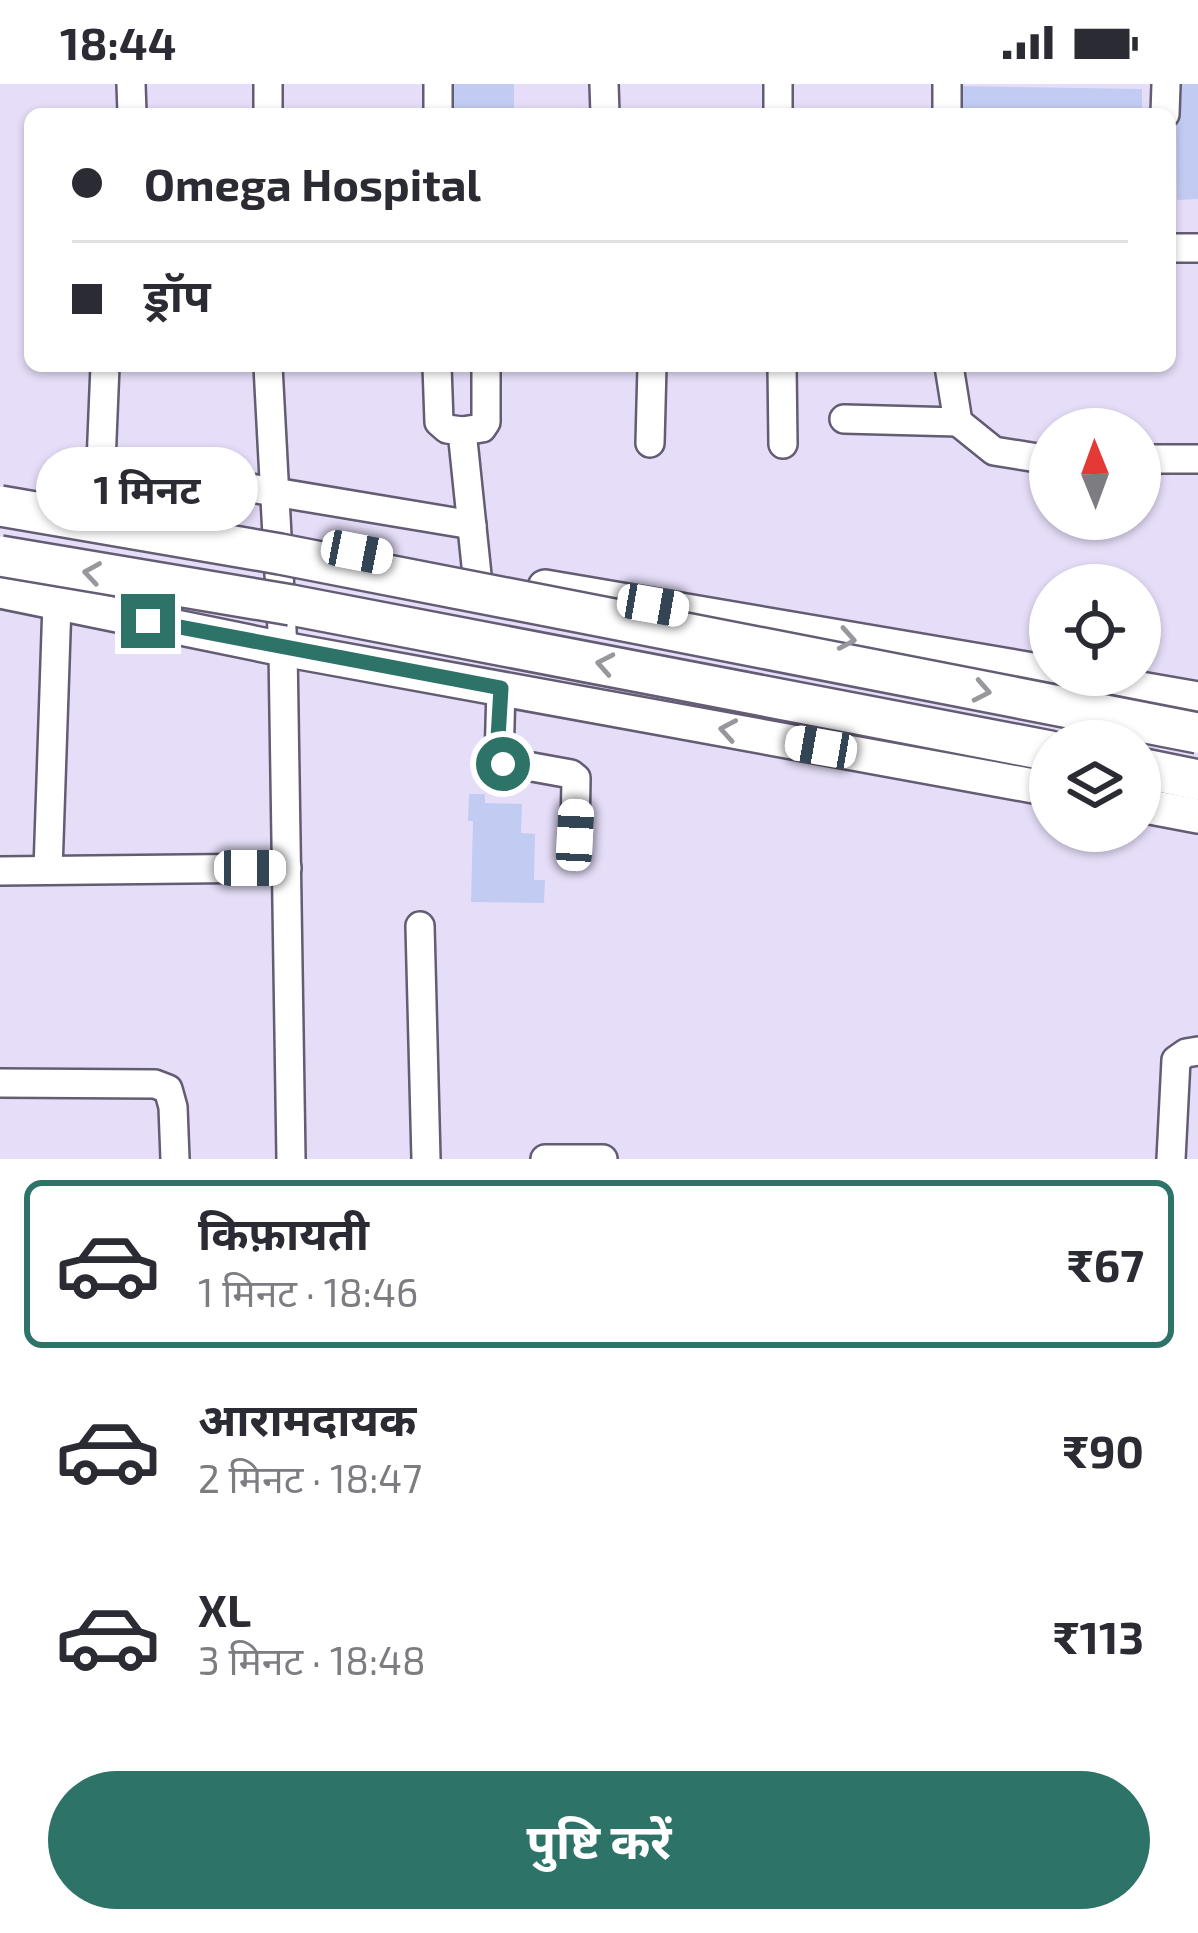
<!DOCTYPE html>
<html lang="hi">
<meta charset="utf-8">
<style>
:root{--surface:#fff;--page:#f2f2f3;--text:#2b2b33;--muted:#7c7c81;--line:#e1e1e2;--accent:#2d7368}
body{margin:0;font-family:"Exo 2","Noto Sans Devanagari",sans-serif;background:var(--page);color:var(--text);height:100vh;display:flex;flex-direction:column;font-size:45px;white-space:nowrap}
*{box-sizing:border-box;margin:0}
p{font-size:39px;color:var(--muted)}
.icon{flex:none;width:66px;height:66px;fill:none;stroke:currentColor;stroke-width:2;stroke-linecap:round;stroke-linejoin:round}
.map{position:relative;height:1075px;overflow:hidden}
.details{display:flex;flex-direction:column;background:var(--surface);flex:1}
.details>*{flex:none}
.guide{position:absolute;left:24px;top:24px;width:1152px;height:264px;border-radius:18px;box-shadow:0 3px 9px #0004;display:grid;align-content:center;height:264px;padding:0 48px;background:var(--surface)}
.needle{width:78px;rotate:359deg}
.controls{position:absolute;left:1029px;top:324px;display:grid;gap:24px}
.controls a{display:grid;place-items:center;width:132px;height:132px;border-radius:50%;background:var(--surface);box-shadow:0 3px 9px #0004;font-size:60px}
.end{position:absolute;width:54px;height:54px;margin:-27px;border:15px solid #2d7368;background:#fff;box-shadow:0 0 0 6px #fff}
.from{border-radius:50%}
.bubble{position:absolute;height:84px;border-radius:42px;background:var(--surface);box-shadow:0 3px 9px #0004;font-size:39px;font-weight:700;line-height:84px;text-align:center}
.car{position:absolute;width:36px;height:72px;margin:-36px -18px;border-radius:15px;box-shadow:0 0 9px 3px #0007;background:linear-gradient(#fff 24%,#345 0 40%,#fff 0 76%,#345 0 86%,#fff 0)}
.guide b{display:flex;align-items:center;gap:42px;height:114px;font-size:45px}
.guide b+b{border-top:3px solid var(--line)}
.guide i{width:30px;height:30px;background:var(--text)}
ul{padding:21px 0 0;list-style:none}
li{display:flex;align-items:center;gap:36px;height:168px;margin:0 24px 18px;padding:0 24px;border:6px solid transparent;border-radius:18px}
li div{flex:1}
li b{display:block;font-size:45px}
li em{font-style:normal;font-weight:700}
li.current{border-color:var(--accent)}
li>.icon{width:108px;height:108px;stroke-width:1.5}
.button{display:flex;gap:24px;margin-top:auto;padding:24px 48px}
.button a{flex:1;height:138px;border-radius:72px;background:var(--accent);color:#fff;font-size:48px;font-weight:700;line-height:138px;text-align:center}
.status{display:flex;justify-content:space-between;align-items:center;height:84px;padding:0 60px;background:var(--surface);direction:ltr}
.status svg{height:33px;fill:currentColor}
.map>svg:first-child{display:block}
.building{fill:#c2cbf2}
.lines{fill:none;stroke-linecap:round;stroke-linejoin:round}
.minor-casing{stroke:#635c73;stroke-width:32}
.major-casing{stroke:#635c73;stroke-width:38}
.highway-casing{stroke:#635c73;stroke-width:44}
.minor{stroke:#fff;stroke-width:27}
.major{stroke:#fff;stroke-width:33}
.highway{stroke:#fff;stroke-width:39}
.highway-bridge-casing{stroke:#635c73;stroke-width:44;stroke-linecap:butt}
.highway-bridge{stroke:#fff;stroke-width:39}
.oneway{stroke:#98979c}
.route{stroke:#2d7368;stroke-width:15}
</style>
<div class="status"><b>18:44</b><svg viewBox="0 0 49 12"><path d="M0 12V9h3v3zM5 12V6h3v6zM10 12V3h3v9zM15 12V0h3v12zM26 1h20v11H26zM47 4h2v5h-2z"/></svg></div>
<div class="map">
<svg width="1198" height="1075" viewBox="0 0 1198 1075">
<rect width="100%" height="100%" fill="#e6def9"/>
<g class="building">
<rect x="447" y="0" width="67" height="30"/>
<path d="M1176,0H1198V115L1177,116Z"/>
<path d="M960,2L1142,5V30H960Z"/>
<path d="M469,710H485V719L522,720L521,749L535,750L534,796H545L544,819L471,818L473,737H468Z"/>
</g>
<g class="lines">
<g class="minor-casing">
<g id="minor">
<path d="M131,0L132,30"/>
<path d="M604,0L605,30"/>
<path d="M947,0V30"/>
<path d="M268,30V0"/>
<path d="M438,30V0"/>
<path d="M778,30V0"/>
<path d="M1165,30L1166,0"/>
<path d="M1170,164H1198"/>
<path d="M105,282L101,379L472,441"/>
<path d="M268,282L283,565L291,1075"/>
<path d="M437,282L439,338L447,345L462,347L477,491"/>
<path d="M782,282L783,360"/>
<path d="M949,282L958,338L994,367L1050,376"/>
<path d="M844,335L958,338"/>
<path d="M462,347L482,344L486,338V282"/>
<path d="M650,359L652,282"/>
<path d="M1140,375H1198"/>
<path d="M501,604L499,677L571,690L576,694L575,751"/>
<path d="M48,786L57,519"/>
<path d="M0,787L287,784"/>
<path d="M420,842L426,1075"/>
<path d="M0,999L155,1000L168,1005L173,1023L175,1075"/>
<path d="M545,1075H603"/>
<path d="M1171,1075L1176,976L1186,969L1198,967"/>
</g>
</g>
<g class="major-casing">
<g id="major">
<path d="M545,503L1050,589"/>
<path d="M0,507L283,565L1050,705"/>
<path d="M1060,591L1198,615"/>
<path d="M1140,721L1198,732"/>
</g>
</g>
<g class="highway-casing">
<g id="highway">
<path d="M291,521L1050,667"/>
<path d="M1140,684L1198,696"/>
</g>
</g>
<use href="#minor" class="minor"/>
<use href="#major" class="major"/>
<use href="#highway" class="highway"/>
<g class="highway-bridge-casing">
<g id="highway-bridge">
<path d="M0,422L280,470L1198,649"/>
<path d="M0,472L291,521"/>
</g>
</g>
<use href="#highway-bridge" class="highway-bridge"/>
</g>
<defs><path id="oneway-chevron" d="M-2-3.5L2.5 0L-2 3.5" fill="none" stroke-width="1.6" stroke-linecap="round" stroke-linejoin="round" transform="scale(3)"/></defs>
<g class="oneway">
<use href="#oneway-chevron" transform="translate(92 489) rotate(-171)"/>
<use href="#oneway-chevron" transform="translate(847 555) rotate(10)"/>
<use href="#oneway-chevron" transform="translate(605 580) rotate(-169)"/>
<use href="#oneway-chevron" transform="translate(982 607) rotate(11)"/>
<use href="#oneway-chevron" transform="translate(728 646) rotate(-170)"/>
</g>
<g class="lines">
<path class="route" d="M148,537L501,604L497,671L503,680"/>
</g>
</svg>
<div class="controls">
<a><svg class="needle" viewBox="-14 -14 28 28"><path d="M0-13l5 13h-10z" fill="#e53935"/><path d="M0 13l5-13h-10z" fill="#7c7c81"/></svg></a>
<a><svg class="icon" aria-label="locate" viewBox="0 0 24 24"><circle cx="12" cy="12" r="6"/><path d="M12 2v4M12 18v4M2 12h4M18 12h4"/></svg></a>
<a><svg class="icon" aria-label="layers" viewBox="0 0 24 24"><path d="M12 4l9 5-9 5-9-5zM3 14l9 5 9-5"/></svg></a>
</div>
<i class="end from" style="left:503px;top:680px"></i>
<i class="end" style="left:148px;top:537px"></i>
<div class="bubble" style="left:36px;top:363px;width:222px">1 मिनट</div>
<i class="car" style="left:357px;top:468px;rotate:101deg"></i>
<i class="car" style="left:653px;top:521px;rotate:100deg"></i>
<i class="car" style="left:821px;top:663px;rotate:280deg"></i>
<i class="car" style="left:575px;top:751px;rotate:3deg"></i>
<i class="car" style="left:250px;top:784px;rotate:90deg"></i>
<div class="guide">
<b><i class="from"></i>Omega Hospital</b>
<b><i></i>ड्रॉप</b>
</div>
</div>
<section class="details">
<ul>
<li class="current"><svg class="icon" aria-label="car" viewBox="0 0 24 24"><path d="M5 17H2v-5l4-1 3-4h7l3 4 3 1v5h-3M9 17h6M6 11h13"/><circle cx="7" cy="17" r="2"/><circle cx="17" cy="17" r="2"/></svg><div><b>किफ़ायती</b><p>1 मिनट · 18:46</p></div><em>₹67</em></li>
<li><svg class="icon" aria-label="car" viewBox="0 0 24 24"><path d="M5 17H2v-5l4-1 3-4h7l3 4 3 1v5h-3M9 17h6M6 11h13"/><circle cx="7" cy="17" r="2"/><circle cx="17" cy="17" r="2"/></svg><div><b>आरामदायक</b><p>2 मिनट · 18:47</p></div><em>₹90</em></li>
<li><svg class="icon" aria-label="car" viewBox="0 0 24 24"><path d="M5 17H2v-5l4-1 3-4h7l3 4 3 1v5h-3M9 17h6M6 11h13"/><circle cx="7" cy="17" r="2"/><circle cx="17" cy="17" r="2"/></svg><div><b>XL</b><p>3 मिनट · 18:48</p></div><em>₹113</em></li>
</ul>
<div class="button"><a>पुष्टि करें</a></div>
</section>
